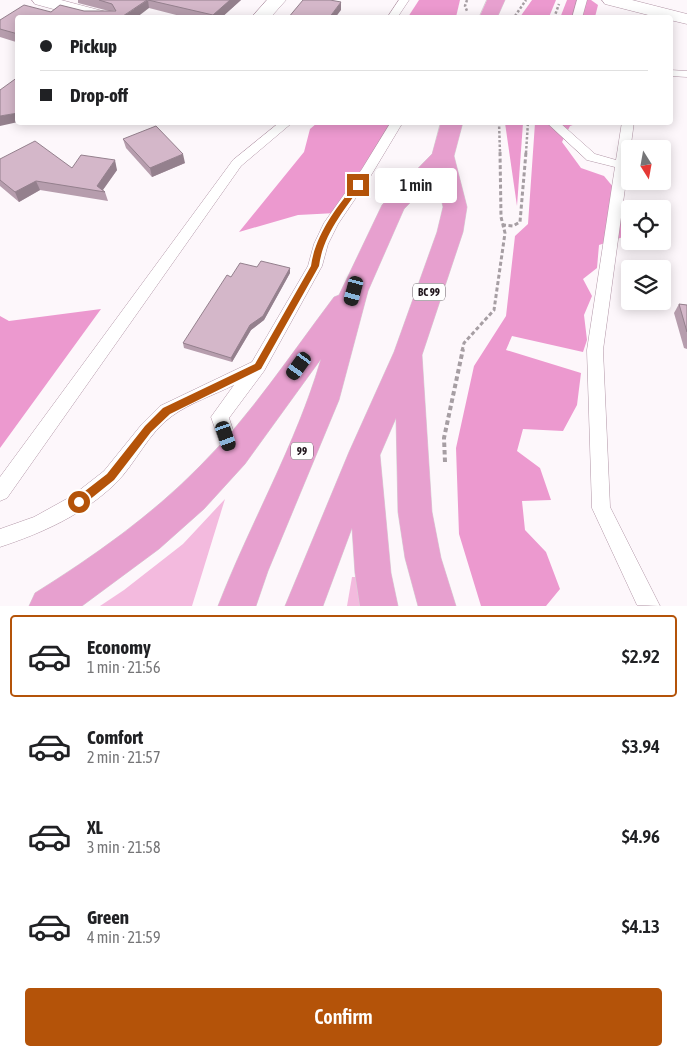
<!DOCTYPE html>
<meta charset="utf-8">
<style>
:root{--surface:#fff;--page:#f6f6f6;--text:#202124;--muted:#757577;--line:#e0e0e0;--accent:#b45309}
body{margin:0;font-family:"Asap Condensed",sans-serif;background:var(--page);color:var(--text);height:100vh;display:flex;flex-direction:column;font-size:19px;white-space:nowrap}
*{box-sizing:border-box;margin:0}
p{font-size:16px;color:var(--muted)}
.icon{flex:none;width:28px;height:28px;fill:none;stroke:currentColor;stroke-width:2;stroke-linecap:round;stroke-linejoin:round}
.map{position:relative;height:606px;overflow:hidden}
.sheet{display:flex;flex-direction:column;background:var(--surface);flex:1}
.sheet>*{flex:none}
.guide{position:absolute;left:15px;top:15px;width:658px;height:110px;border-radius:5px;box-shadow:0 2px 12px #0003;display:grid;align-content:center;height:110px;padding:0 25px;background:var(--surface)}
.needle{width:32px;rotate:169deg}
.fabs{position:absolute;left:621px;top:140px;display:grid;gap:10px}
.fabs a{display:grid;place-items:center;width:50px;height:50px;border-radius:5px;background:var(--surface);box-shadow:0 2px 12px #0003;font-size:25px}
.end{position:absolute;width:22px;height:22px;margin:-11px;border:6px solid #b45309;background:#fff;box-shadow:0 0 0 2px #fff}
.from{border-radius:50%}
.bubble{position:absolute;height:35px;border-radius:5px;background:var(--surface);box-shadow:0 2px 12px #0003;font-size:16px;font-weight:600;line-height:35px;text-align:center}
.car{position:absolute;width:15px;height:30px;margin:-15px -8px;border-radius:6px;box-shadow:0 0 4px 1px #0007;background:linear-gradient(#222 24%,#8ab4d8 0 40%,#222 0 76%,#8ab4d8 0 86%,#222 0)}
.guide b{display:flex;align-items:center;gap:18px;height:48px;font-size:19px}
.guide b+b{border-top:1px solid var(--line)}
.guide i{width:12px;height:12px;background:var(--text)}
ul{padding:9px 0 0;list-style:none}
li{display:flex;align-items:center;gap:15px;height:82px;margin:0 10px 8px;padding:0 15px;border:2px solid transparent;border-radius:5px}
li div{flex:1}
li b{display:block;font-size:19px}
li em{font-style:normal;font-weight:600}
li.active{border-color:var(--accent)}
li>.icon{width:45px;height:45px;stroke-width:1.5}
.primary-button{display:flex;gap:10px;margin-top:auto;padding:10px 25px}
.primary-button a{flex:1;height:58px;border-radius:5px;background:var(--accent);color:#fff;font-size:20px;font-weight:600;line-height:58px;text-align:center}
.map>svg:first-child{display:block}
.green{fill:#f3bade}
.forest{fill:#ec99cf}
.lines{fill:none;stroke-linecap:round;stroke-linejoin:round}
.service-casing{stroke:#b296a7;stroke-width:1}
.minor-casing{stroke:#b296a7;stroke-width:1}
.trunk-casing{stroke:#d7d5d6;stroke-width:1}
.path-far2{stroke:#a69ea3;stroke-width:2.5;stroke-dasharray:2.5 2;stroke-linecap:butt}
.path-far1{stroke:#a69ea3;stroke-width:3;stroke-dasharray:4 2.5;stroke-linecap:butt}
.path{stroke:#a69ea3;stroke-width:4;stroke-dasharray:4.5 3;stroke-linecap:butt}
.service{fill:#fff;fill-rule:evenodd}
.minor{fill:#fff;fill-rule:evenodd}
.trunk{fill:#e7a0cf;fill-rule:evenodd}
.wall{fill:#b69dad}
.shaded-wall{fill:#94808d}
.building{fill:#d4b7c9;stroke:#94808d}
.route{fill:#b45309}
.labels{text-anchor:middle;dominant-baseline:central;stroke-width:4.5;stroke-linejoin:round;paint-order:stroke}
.shield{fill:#fff;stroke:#635b60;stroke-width:1}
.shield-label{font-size:11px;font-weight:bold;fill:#20151c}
</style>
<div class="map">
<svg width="687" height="606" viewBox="0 0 687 606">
<rect width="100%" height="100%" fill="#fdf7fb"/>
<g class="green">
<path d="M225,499L192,606H100L124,590L183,544Z"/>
<path d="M352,577H359L363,606H347Z"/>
</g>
<g class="forest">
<path d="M419,0H460L456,17H408Z"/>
<path d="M532,0H556L549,17H520Z"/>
<path d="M567,0H591L598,5L595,17L560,18Z"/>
<path d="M317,123H391L336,213L298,215L239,232L304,152L310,129Z"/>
<path d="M505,123H523L517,206Z"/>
<path d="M535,123H578L570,126L562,142L581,168L604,176L624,200L630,210V217L623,237L599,245L597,268L583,279L592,296L584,315L587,340L583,352L512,336L506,350L581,373L577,405L563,431L523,429L517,451L540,468L551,500L522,501L525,530L546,552L560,589L546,606H481L459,534L456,448L474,366L506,316L515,236L528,224Z"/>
<path d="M101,309L0,448V316L9,321Z"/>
</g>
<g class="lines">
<g class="service-casing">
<g id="service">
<path d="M399,0H409L397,18H387Z"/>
<path d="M577,0H587L582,18H572Z"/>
<path d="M670,70L687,71V77L670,76Z"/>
<path d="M280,122H293L241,166L7,498L0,501V477L233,160Z"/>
<path d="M391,122H403L370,177L338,224L328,244L322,266L264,371L229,418L241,454L238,460L232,462L226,460L211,417L234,385C214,395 190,403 172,416C148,433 136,463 116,483C83,515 42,533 0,547V529L34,517L72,496L104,471L142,424L160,406L252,362L308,266L314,244L324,223L362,169Z"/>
<path d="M546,122H559L595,154L616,160L622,122H634L603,350L610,507L660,606L637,605L592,508L587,350L615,167L587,160Z"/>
</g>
</g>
<g class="minor-casing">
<g id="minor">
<path d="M32,0H61L114,14L117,18H86L35,4Z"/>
<path d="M267,0H286L270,18H251Z"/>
<path d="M602,0H632L687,14V24L670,20V18H660L605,4Z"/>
</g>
</g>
<g class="trunk-casing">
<g id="trunk">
<path d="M487,0H505L497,18H479Z"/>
<path d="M441,122H463L454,156L467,207L463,232L422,355L432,512L441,558L456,606H418L405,558L398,512L396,418L380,455L391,573L398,606H360L355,573L352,528L323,606H285L349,452L394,352L437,232L443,207L436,176L404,209L368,291L339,400L268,571L256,606H218C250,523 296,445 321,359L245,464L204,509L159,549L82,606H29L35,593C94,556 151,516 200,466C251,415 291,354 334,297L339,295L382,205L432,154Z"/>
</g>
</g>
<g class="path-far2">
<path d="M467,0L465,6L467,11"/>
<path d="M515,16L526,0"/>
<path d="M554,18L559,4"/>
<path d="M499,122L500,153"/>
<path d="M526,153L528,122"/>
</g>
<g class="path-far1">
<path d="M502,225L513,226L520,222L526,152"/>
<path d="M462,351L464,343L494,310L505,233L501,217L500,152"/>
</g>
<path class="path" d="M445,462L444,438L463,349"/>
<use href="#service" class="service"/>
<use href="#minor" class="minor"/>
<use href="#trunk" class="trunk"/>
</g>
<g class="wall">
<path d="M78,0H241L221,18H188L149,8L18,18V45L16,42L0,37V20L51,12L109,11L78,3Z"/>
<path d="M123,139L185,163L152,177L126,148Z"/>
<path d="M0,159L72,168L117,170L103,190L105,192L108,201L40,190L19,202L0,186Z"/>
<path d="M257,267L290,268V273L264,320L251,330L232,362L184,348L183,343Z"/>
<path d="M679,304L687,305V349L684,348L674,313Z"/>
</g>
<g class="shaded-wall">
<path d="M148,0L149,8L136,18H120Z"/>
<path d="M230,0H241L221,18H213V15Z"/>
<path d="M341,2V10L335,18H329Z"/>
<path d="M18,113V122L0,126V116Z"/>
<path d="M183,154L185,163L152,177L150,168Z"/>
<path d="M115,160L117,170L102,191L97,186Z"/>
<path d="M36,181L40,190L19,202L15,192Z"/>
<path d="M290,268V273L264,320L251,330L232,362L231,358L250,325Z"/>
</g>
<g class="building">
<path d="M99,0H147L120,18H18V34L0,29V20L24,5L51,12L60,5L84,11H116L112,4Z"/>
<path d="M148,0H230L213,15Z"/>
<path d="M303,0H330L341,2L329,18H288Z"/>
<path d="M18,77V113L0,116V90Z"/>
<path d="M156,126L183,154L150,168L123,139Z"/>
<path d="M35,141L72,168L81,155L115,160L97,186L105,192L36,181L15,192L0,180V159Z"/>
<path d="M261,261L290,268L263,316L250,325L231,358L183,343L227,275L231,277L240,263L257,267Z"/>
<path d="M679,304L687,305V332Z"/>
</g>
<path class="route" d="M356,184L362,185C344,210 323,235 319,266L261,369L170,414L151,432L114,480L83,505H76V498L107,474L145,426L163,408L255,364L311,266C315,236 336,207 356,184Z"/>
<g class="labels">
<g class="shield">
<rect x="413" y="283.5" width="32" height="17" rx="4"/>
<rect x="291" y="442.5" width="22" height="17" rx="4"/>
</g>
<g class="shield-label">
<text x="429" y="292">BC 99</text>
<text x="302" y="451">99</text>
</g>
</g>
</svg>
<div class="fabs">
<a><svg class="needle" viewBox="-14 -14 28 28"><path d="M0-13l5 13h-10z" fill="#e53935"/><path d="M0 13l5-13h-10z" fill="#757577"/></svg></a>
<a><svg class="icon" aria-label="locate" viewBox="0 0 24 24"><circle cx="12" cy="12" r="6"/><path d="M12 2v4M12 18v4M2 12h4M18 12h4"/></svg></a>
<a><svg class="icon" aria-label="layers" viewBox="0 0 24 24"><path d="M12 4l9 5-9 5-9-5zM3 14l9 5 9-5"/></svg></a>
</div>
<i class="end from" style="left:79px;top:502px"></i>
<i class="end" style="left:358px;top:185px"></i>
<div class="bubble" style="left:375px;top:168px;width:82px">1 min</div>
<i class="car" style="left:354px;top:291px;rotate:195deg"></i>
<i class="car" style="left:299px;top:366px;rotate:216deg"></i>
<i class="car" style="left:226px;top:436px;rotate:161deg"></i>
<div class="guide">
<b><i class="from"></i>Pickup</b>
<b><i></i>Drop-off</b>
</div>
</div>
<section class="sheet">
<ul>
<li class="active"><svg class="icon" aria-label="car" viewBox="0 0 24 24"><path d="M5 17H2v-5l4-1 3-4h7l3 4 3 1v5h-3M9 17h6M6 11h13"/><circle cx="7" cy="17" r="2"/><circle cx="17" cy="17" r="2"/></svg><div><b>Economy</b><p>1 min · 21:56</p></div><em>$2.92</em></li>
<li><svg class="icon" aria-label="car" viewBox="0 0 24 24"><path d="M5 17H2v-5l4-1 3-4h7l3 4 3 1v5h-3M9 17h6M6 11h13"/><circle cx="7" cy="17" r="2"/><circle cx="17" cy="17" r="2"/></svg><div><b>Comfort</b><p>2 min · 21:57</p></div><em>$3.94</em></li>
<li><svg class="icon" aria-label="car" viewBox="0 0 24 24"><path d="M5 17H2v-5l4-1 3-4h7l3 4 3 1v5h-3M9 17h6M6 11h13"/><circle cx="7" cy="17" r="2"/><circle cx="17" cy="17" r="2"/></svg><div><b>XL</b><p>3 min · 21:58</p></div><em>$4.96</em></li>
<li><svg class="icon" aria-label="car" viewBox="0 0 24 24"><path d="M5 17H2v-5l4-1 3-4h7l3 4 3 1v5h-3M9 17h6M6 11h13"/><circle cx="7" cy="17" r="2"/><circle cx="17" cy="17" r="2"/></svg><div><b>Green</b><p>4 min · 21:59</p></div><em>$4.13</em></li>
</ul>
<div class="primary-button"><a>Confirm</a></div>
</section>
